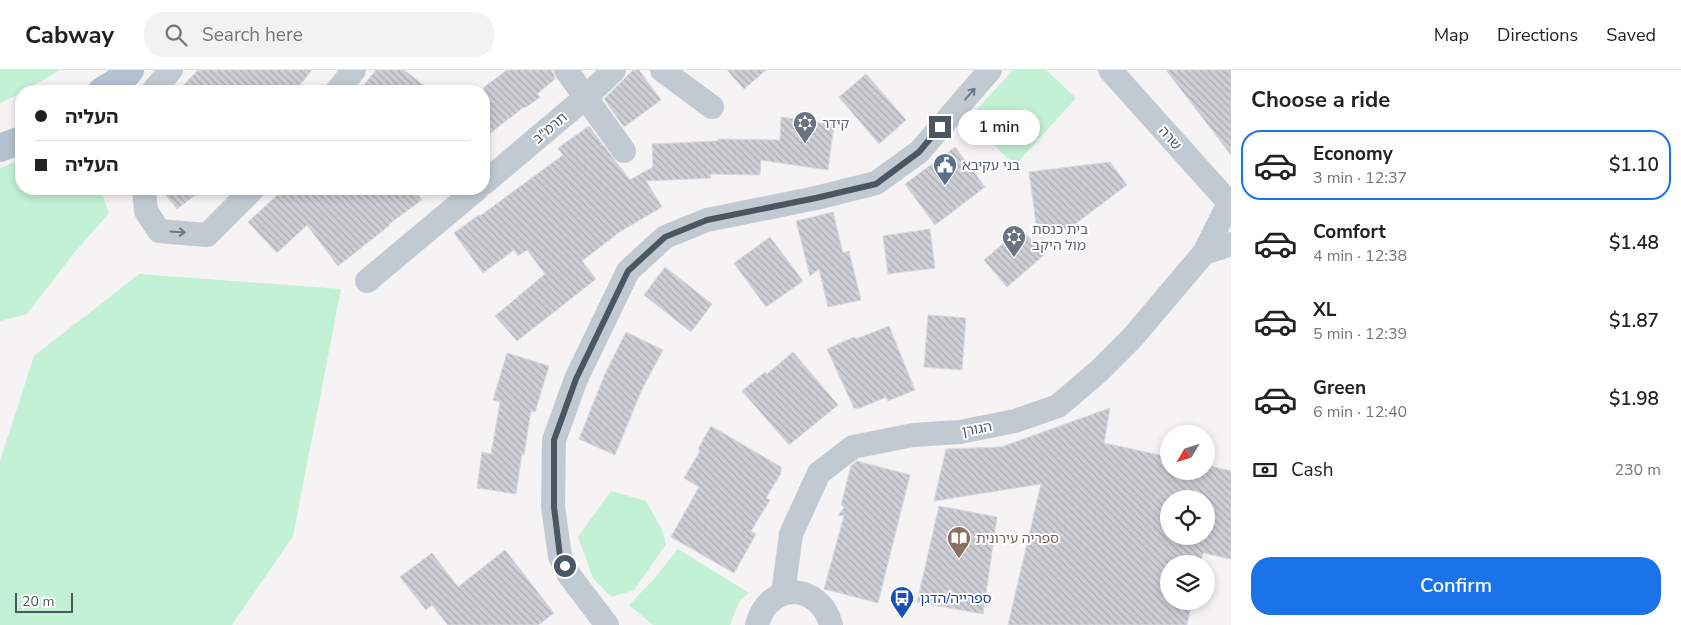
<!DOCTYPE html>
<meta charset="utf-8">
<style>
:root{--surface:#fff;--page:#f2f2f2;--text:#222;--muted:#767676;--line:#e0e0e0;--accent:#1a73e8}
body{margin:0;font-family:"Nunito Sans","Noto Sans Hebrew",sans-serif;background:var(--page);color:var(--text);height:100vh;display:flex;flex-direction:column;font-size:19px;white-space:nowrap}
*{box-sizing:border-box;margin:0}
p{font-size:16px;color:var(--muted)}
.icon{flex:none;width:28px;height:28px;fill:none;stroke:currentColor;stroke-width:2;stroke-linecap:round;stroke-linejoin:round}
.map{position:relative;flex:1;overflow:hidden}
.details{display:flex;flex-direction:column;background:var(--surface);width:450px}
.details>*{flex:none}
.top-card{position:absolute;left:15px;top:15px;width:475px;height:110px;border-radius:20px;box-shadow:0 2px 8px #0003;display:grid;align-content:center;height:110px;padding:0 20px;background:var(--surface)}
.needle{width:32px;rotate:232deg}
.controls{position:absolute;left:1160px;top:355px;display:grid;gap:10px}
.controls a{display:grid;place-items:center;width:55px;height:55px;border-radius:50%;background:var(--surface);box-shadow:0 2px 8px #0003;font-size:25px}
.scale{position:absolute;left:15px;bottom:12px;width:58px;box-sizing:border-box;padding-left:5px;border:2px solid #4a5661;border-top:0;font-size:14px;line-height:18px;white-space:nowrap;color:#4a5661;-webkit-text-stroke:4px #fff;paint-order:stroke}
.end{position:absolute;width:22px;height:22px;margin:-11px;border:6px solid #4a5661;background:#fff;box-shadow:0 0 0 2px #fff}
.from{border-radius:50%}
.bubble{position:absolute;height:35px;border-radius:18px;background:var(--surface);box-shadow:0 2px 8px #0003;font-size:16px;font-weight:600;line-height:35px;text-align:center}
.top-card b{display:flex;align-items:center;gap:18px;height:48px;font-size:19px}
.top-card b+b{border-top:1px solid var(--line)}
.top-card i{width:12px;height:12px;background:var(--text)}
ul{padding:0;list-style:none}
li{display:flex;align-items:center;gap:15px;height:70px;margin:0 10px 8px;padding:0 10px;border:2px solid transparent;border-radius:20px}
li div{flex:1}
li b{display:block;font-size:19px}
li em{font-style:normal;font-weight:600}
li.selected{border-color:var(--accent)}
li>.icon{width:45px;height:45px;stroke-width:1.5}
h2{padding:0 20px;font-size:22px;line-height:60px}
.pay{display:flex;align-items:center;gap:12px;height:55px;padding:0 20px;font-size:19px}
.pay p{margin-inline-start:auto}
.cta{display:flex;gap:10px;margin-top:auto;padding:10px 20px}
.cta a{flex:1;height:58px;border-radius:20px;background:var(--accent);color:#fff;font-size:20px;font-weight:600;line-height:58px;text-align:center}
header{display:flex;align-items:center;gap:30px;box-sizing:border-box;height:70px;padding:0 25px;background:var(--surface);border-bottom:1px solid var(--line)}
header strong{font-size:24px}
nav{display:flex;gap:28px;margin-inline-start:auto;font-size:18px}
.search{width:350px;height:45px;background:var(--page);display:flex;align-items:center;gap:12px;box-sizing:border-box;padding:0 18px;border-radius:20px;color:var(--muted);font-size:19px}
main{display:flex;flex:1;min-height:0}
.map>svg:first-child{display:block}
.green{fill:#c3f1d5}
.building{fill:url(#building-back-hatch);stroke:#d7d9de;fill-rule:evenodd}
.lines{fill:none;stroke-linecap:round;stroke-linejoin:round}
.minor{stroke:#c1cad2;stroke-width:24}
.major{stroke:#b3c2d1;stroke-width:28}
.oneway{stroke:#6e7983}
.route{stroke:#4a5661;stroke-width:6}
.labels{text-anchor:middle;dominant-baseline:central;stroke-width:4;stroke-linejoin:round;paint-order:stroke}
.worship-label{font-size:14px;fill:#5b616d;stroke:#fff;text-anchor:start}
.street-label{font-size:14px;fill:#4a5661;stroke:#fff}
.service-label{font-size:14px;fill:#4e5e75;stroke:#fff;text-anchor:start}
.education-label{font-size:14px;fill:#785e54;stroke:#fff;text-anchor:start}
.transit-label{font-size:14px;fill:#164399;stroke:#fff;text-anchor:start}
</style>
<header>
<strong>Cabway</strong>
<div class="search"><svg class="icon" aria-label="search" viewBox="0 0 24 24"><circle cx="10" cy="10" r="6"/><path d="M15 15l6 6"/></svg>Search here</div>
<nav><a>Map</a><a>Directions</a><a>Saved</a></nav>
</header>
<main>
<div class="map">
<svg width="1231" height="555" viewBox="0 0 1231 555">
<defs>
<pattern id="building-back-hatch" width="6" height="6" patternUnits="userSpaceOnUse" patternTransform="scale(1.25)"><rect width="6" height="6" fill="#cdcfd5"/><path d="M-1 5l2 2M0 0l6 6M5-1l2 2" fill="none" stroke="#a8abb0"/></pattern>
</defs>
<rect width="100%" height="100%" fill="#f5f3f3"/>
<g class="green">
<path d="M0,0H60L24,21H21V23L0,33Z"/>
<path d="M1013,0H1046L1076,28L1015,95L967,50Z"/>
<path d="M21,90V119H100L109,143L74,183L27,244L0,251V98Z"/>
<path d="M139,204L341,219L293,466L232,555H0V391L34,286Z"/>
<path d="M611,421L646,431L662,460L666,474L634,520L611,527L593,508L578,467Z"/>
<path d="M678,479L749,523L740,530L730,555H653L629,535L654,509Z"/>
</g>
<g class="building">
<path d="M198,0H312L295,21H178Z"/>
<path d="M376,0H404L431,21H359Z"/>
<path d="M507,0H552L555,9L537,24L540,27L525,38L524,37L484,68V17Z"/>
<path d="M633,0H639L661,30L624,57L604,29Z"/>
<path d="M727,0H766L744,19Z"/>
<path d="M1166,0H1231V85Z"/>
<path d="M866,4L906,50L879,74L839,27Z"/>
<path d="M781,47L834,55L828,100L761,90L760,105L710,104L711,108L646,111L662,137L621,161L582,191L596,209L517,271L495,246L545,204L527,180L518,186L514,180L483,203L454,163L479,145L480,146L563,85L558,78L589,56L602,74L600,75H603L630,110L653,97L652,74L718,71V69L780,70Z"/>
<path d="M955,77L985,117L935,155L905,114Z"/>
<path d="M1110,92L1127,115L1067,160L1036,153L1029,102Z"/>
<path d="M161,119H203L177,139Z"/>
<path d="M284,119H413L422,130L389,154L390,155L338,196L307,155L277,183L248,152Z"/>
<path d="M833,142L843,183L849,181L861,230L828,237L819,199L810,206L796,151Z"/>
<path d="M1021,158L1044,185L1007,217L984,190Z"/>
<path d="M930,159L935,198L888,204L883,166Z"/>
<path d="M770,167L803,211L766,237L734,193Z"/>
<path d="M665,197L712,234L691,262L644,225Z"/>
<path d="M928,245L966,248L962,300L924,297Z"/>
<path d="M889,256L915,320L888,331L886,327L860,338H854L827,279L854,267L856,269Z"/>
<path d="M626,262L663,280L642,319L615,385L579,369L605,304Z"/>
<path d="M793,282L838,335L789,375L742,321L765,302L767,304Z"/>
<path d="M507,283L549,296L535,342L531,341L524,385L522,384L516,424L477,418L482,382L491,384L500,332L493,330Z"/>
<path d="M1110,338L1104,373L1169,387V401H1206V395L1231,401V489L1203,483L1200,494H1169V531H1192L1187,555H1008L1041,414L934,431L946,379L1001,377ZM1169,429H1206V466H1169Z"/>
<path d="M711,356L781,397V403L766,428L770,430L751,461L756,464L734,503L671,467L699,417L684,408L700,381L698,379Z"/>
<path d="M857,391L910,405L878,533L824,519L844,446L838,445L844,438L841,435L851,396Z"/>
<path d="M939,436L997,447L983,544L917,532Z"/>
<path d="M505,480L554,543L538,555H448L432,535L426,540L400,507L432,483L458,517Z"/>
</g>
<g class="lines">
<g class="minor">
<path d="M566,0L624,81"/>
<path d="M662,0L712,37"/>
<path d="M1110,0L1231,135"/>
<path d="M153,21L171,0"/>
<path d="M337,21L354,0"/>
<path d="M484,113L586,27L614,0"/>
<path d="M144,119L146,141L159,161L207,165L253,119"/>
<path d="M1204,183L1231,174"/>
<path d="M367,211L477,119"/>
<path d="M783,524L791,464L819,403L853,377L913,365L960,362L1015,351L1058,336L1099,301L1132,268L1204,183L1229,133"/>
<path d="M607,555L569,505L560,486L553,437L554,370L576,309L628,201L665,167L707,150L816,128L876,113L919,82L990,0"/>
<path d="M757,555C768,511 820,512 831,555"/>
</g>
<g class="major">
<path d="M102,21L123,8L130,0"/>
<path d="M0,78L21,70"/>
</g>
</g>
<defs><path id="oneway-shaft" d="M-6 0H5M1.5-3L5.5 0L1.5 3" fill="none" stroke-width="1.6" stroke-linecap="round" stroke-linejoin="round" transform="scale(1.25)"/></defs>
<g class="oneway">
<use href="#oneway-shaft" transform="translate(970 24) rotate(-49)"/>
<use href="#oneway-shaft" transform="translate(178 162) rotate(4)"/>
</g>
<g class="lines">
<path class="route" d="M565,496L560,486L554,437V370L576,309L628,201L665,167L707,150L816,128L876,114L919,82L940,57"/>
</g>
<defs>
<g id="synagogue-pin" transform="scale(1.25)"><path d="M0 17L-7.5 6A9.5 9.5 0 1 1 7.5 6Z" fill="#6b7280" stroke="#fff"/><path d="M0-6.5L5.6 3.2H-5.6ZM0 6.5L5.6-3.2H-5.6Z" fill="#fff"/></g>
<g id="civic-pin" transform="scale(1.25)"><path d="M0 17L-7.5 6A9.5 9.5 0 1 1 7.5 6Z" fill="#5c6f8a" stroke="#fff"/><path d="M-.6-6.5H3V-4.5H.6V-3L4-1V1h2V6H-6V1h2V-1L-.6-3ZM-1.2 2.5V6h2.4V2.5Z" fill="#fff"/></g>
<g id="library-pin" transform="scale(1.25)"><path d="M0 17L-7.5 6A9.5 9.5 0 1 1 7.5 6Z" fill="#8d6e63" stroke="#fff"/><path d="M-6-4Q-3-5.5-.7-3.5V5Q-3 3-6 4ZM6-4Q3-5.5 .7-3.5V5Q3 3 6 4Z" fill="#fff"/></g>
<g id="bus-pin" transform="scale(1.25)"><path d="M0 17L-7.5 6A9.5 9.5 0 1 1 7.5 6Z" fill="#1a4fb4" stroke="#fff"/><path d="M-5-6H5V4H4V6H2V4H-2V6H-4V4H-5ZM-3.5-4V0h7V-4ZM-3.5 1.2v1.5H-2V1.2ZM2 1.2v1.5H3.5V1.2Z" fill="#fff"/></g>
</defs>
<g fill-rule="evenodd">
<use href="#synagogue-pin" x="805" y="53"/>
<use href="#civic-pin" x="945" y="95"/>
<use href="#synagogue-pin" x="1014" y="167"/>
<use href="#library-pin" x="959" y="468"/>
<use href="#bus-pin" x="902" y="528"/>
</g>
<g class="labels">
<g class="worship-label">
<text x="822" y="53">קידר</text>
<text x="1032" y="159">בית כנסת<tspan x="1032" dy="16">מול היקב</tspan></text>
</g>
<g class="street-label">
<text transform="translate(550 58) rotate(-40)">תרמ"ב</text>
<text transform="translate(1170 68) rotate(48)">שרה</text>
<text transform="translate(977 359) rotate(-10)">הגורן</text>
</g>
<g class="service-label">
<text x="962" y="95">בני עקיבא</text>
</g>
<g class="education-label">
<text x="976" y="468">ספריה עירונית</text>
</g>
<g class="transit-label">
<text x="920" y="528">ספרייה/הדגן</text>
</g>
</g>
</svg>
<div class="controls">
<a><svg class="needle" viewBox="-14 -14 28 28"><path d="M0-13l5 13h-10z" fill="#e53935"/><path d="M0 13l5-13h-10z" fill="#767676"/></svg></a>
<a><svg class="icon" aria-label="locate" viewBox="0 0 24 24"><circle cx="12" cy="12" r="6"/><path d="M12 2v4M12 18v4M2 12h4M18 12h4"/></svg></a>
<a><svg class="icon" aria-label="layers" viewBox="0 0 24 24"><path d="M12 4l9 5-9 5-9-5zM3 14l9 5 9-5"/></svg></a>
</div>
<div class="scale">20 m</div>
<i class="end from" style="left:565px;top:496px"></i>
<i class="end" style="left:940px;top:57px"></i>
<div class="bubble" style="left:958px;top:40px;width:82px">1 min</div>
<div class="top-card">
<b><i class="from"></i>העליה</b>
<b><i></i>העליה</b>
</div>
</div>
<section class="details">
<h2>Choose a ride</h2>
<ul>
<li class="selected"><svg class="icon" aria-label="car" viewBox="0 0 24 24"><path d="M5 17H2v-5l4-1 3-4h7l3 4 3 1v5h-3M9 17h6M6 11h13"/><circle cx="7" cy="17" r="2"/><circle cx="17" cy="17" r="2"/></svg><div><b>Economy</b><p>3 min · 12:37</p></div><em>$1.10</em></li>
<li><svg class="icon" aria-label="car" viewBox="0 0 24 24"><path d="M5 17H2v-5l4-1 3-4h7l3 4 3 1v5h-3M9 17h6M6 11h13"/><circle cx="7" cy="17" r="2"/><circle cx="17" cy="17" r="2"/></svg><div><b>Comfort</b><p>4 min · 12:38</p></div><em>$1.48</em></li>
<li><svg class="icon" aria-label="car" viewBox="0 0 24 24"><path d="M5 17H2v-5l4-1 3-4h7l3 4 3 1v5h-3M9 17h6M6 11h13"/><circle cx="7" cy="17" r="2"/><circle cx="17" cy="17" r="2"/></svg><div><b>XL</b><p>5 min · 12:39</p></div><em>$1.87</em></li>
<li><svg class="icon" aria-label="car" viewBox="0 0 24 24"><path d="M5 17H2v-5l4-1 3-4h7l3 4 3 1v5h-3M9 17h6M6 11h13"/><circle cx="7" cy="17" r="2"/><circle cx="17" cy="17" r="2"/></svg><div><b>Green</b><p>6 min · 12:40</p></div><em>$1.98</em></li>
</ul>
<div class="pay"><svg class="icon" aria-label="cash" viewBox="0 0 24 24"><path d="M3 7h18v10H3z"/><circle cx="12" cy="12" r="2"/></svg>Cash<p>230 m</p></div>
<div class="cta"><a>Confirm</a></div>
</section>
</main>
